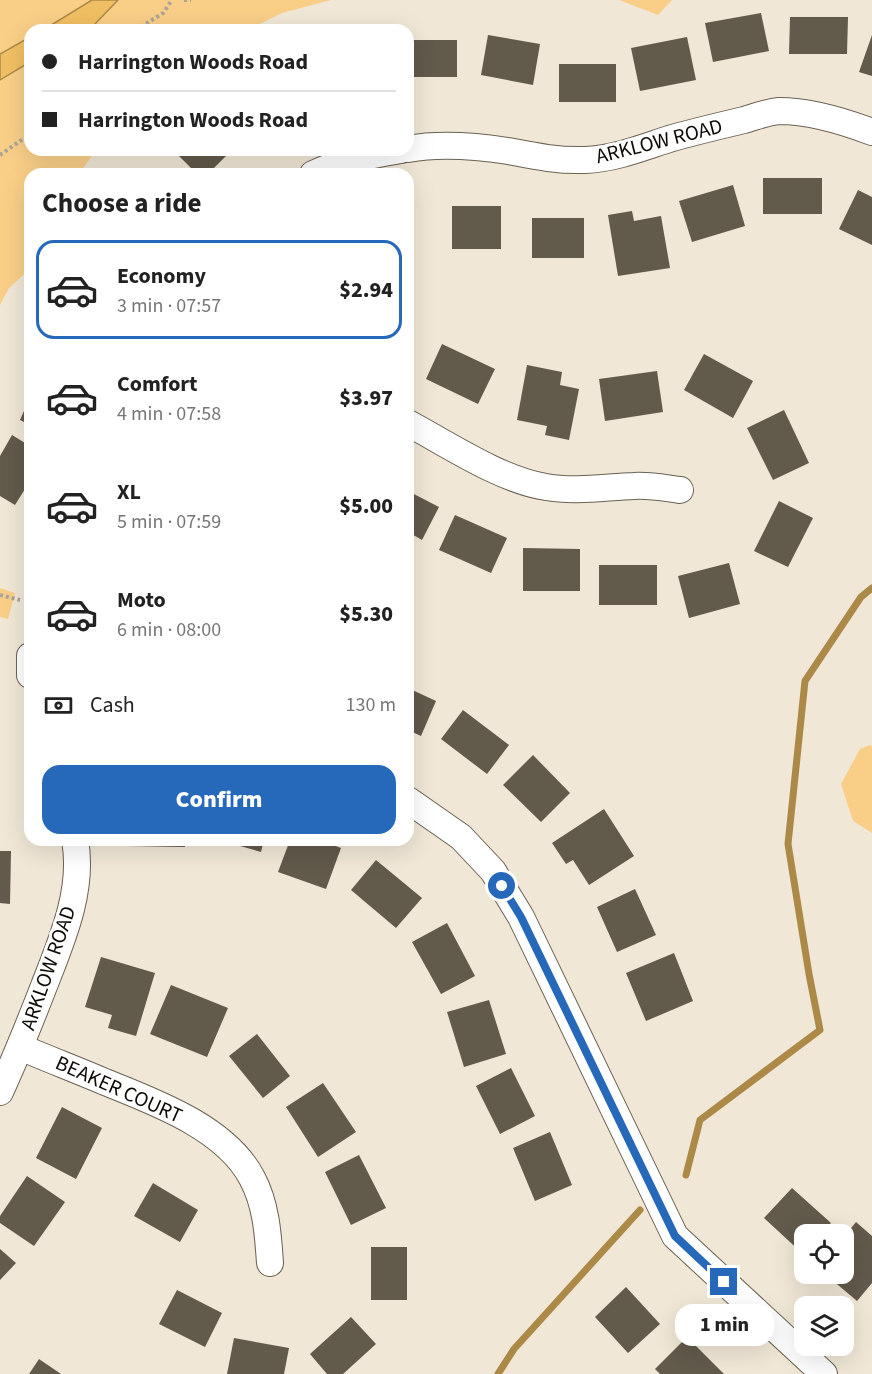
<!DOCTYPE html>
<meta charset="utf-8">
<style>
:root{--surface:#fff;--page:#f6f6f6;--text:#222;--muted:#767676;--line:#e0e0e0;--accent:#2668ba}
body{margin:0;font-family:"Source Sans 3",sans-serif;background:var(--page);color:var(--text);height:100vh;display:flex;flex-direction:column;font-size:22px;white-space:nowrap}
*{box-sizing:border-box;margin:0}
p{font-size:20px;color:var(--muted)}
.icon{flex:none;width:33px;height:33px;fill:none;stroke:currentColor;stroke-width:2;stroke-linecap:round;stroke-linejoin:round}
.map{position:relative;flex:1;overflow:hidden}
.details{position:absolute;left:24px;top:168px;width:390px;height:678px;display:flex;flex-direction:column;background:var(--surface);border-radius:18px;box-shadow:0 6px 24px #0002}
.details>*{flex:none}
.hud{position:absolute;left:24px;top:24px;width:390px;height:132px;border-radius:18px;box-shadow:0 6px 24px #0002;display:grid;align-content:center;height:132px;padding:0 18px;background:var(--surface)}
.tools{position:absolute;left:794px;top:1224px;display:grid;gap:12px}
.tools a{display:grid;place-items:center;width:60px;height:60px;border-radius:12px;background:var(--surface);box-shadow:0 6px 24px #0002;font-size:30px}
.end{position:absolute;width:27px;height:27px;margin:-14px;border:8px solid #2668ba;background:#fff;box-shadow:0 0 0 3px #fff}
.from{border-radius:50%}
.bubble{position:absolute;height:42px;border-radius:18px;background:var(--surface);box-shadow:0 6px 24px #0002;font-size:20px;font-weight:800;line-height:42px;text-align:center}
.hud b{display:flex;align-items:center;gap:21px;height:57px;font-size:22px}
.hud b+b{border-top:2px solid var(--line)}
.hud i{width:15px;height:15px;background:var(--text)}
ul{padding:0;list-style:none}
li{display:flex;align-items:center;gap:18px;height:99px;margin:0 12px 9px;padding:0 6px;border:3px solid transparent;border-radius:18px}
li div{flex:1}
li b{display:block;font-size:22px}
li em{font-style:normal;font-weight:800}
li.current{border-color:var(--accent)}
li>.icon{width:54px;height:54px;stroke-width:1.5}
h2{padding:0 18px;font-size:27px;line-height:72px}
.pay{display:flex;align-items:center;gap:15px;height:66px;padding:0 18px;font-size:22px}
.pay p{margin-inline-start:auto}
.cta{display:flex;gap:12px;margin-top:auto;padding:12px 18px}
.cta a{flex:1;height:69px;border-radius:18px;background:var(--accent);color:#fff;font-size:24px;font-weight:800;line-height:69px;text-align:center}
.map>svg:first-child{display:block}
.green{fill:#f9cf88}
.water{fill:#f1bf63;stroke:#ad8947;stroke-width:1.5}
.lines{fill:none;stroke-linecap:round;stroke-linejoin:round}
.stream{stroke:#ad8947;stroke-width:7}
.building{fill:#625a4b}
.street-casing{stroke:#6a6153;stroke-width:28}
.path{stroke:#aca497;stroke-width:4;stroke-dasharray:3 3;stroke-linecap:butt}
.street{stroke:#fff;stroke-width:26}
.route{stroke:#2668ba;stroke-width:8}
.labels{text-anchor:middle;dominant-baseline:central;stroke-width:6;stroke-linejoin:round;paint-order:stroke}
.street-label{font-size:21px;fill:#0e0b06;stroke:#fff}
</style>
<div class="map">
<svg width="872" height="1374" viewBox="0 0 872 1374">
<rect width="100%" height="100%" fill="#f0e7d6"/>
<g class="green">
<path d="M0,0H331L282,13L248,30H30V150H96L79,174H30V269L9,288L0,305Z"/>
<path d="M619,0H672L658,15Z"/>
<path d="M0,588L15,593L8,619L0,617Z"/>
<path d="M870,745L872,746V833L853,821L841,784L860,749Z"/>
</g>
<g class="water">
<path d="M92,0H118L95,24L86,30H43Z"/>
<path d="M30,37V62L0,80V54Z"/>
</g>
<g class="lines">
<g class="stream">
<path d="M686,1175L700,1120L820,1030L809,974L788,844L805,681L861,597L872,588"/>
<path d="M498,1374L514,1349L640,1210"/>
</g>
</g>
<g class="building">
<path d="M761,13L769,51L713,62L705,23Z"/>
<path d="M790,17H848L847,54H789Z"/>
<path d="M488,35L540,44L533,85L481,75Z"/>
<path d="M872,35V76L859,72Z"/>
<path d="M687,37L696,80L640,91L631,48Z"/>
<rect x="408" y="40" width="49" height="37"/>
<rect x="559" y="64" width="57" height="38"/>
<path d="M177,150H232L208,174H197L175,152Z"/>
<rect x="763" y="178" width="59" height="36"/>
<path d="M733,185L745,226L692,242L679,201Z"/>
<path d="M858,190L872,197V245L839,229Z"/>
<rect x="452" y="206" width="49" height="43"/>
<path d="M632,211L634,221L661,216L670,268L618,276L608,215Z"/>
<rect x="532" y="218" width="52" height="40"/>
<path d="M442,344L495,369L478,404L426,379Z"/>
<path d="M704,354L753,381L733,418L684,390Z"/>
<path d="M527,365L562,372L560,385L579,389L569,440L545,435L547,426L517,420Z"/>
<path d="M657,371L663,412L605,421L599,379Z"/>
<path d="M30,397V425L20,420Z"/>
<path d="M784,410L809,463L773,480L747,428Z"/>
<path d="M12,435L30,446V481L15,505L0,496V456Z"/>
<path d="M408,491L439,507L422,540L408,532Z"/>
<path d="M779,501L813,518L788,567L754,551Z"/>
<path d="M455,515L507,538L491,573L439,550Z"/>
<path d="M523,548L580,549V591H523Z"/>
<path d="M729,563L740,604L689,618L678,576Z"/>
<rect x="599" y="565" width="58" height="40"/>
<path d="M408,688L436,701L421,736L408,730Z"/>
<path d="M463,710L509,745L487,774L441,739Z"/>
<path d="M533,755L570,793L541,822L503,785Z"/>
<path d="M604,809L634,856L589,885L573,860L566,864L552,843Z"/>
<path d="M129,840H185V847L128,846Z"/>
<path d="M219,840H264L261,852Z"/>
<path d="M290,840H320L341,848L326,889L278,872Z"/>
<path d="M0,851H11L10,904L0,903Z"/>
<path d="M376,860L422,898L396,928L351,890Z"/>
<path d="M635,889L656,935L617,952L597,907Z"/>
<path d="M447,923L475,976L441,994L412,942Z"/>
<path d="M674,953L693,1001L646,1021L626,973Z"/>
<path d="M101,957L155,973L136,1036L108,1028L112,1015L85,1007Z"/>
<path d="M171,985L228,1008L207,1057L150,1034Z"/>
<path d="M489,1000L506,1054L464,1067L447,1012Z"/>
<path d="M257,1034L290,1076L263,1098L229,1056Z"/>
<path d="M511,1068L535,1116L500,1134L476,1086Z"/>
<path d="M323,1083L356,1132L318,1157L286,1107Z"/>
<path d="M62,1107L102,1128L76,1179L36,1158Z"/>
<path d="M550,1132L572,1185L535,1201L513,1148Z"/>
<path d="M359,1155L386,1208L351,1225L325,1172Z"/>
<path d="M27,1176L65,1202L34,1246L0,1223V1216Z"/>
<path d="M153,1183L198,1210L180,1242L134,1216Z"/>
<path d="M792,1188L831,1223L820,1234H804V1252L803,1254L764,1218Z"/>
<path d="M856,1222L872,1236V1283L857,1301L825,1274H843V1238Z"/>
<rect x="371" y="1247" width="36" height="53"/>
<path d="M0,1249L16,1263L0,1280Z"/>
<path d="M626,1287L660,1324L628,1353L595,1317Z"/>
<path d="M177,1290L222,1313L205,1347L159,1324Z"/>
<path d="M351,1317L376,1344L343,1374H327L310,1354Z"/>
<path d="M687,1337L724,1374H660L655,1369Z"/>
<path d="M234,1338L289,1348L284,1374H227Z"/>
<path d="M39,1359L61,1374H29Z"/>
</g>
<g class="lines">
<g class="street-casing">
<g id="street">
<path d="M408,149C441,143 475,146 508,151C534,156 558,161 585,160C614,159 641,148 669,139C693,132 719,126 744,120C755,117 767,112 779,111C810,111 843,121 872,132"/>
<path d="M313,174C340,161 371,155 401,150"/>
<path d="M408,423C449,445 501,480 546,487C575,492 605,487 634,486C650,485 665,488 680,490"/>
<path d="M30,656V675"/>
<path d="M408,800L461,837L493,871L521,917L675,1236L824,1374"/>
<path d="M20,1047C48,1059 77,1070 105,1082C155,1102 226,1128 252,1178C266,1204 268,1233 270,1263"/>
<path d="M0,1092C16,1057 30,1022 44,986C62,940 84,890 75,840"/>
</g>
</g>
<g class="path">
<path d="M184,0H191"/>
<path d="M136,30L163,13L172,0"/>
<path d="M0,155L30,134"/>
<path d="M0,595L20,600"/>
</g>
<use href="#street" class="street"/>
</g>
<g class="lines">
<path class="route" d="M502,886L521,917L675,1236L724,1282"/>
</g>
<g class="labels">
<g class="street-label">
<text transform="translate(659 141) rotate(-14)">ARKLOW ROAD</text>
<text transform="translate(48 968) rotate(-71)">ARKLOW ROAD</text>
<text transform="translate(119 1089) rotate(24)">BEAKER COURT</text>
</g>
</g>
</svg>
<div class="tools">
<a><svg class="icon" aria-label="locate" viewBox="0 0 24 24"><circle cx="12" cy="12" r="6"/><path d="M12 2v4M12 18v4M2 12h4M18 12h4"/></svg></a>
<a><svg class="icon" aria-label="layers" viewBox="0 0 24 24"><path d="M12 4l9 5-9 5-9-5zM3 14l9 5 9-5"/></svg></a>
</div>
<i class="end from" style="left:502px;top:886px"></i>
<i class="end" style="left:724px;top:1282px"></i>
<div class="bubble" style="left:675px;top:1304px;width:99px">1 min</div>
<div class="hud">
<b><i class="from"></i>Harrington Woods Road</b>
<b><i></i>Harrington Woods Road</b>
</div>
<section class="details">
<h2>Choose a ride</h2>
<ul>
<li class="current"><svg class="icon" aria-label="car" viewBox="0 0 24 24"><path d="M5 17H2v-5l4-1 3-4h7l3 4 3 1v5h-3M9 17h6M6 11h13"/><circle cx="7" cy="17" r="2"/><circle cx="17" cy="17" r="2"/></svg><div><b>Economy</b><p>3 min · 07:57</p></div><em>$2.94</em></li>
<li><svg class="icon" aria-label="car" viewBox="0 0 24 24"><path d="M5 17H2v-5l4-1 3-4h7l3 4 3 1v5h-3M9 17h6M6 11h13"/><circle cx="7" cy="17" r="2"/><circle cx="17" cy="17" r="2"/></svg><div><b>Comfort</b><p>4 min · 07:58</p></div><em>$3.97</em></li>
<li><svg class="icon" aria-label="car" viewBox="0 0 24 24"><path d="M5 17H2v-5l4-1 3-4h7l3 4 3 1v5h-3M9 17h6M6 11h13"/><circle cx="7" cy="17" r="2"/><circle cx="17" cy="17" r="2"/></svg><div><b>XL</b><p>5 min · 07:59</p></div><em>$5.00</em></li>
<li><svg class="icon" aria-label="car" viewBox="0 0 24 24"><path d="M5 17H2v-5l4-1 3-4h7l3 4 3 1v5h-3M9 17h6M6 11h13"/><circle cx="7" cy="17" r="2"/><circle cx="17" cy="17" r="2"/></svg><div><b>Moto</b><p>6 min · 08:00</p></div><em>$5.30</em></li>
</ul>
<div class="pay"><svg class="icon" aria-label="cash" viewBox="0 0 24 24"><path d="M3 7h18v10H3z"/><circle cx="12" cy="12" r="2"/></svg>Cash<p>130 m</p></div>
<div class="cta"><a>Confirm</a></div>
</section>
</div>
